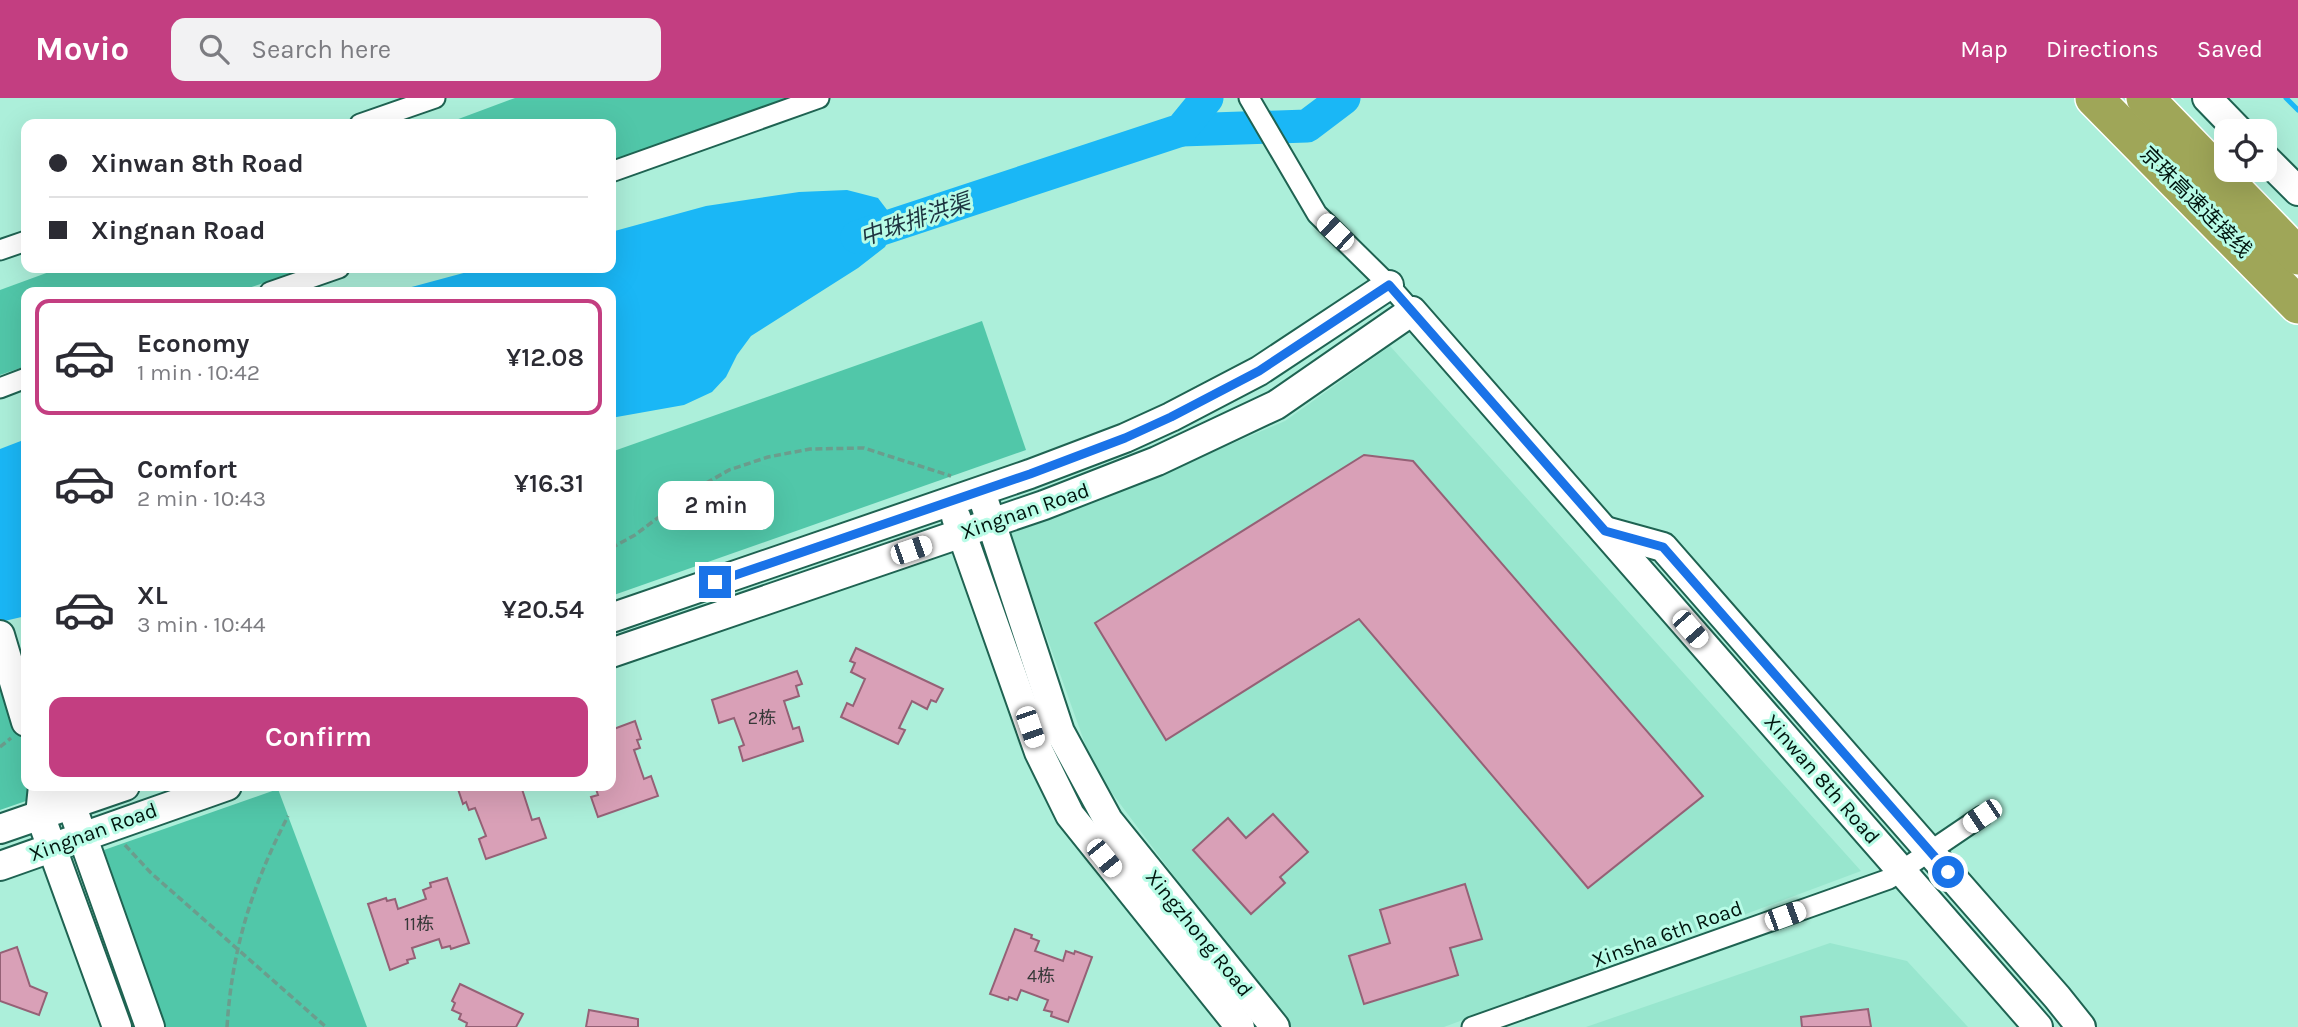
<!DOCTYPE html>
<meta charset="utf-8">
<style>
:root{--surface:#fff;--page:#f2f2f3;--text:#2b2b33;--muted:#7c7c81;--line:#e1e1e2;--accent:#c33e81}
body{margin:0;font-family:Karla,"Noto Sans SC",sans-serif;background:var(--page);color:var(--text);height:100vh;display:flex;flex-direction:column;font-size:26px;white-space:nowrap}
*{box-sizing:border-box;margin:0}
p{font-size:23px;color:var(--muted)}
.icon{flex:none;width:38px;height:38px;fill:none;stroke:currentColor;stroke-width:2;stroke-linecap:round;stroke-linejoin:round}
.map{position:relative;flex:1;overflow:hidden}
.sheet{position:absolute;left:21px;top:189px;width:595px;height:504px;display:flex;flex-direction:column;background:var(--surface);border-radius:14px;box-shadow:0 7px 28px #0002}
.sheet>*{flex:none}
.banner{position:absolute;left:21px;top:21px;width:595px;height:154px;border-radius:14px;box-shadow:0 7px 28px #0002;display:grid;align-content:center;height:154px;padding:0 28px;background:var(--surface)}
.buttons{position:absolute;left:2214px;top:21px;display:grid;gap:14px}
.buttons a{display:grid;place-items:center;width:63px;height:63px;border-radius:14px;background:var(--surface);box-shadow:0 7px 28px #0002;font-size:35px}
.end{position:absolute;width:32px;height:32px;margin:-16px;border:9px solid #1a73e8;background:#fff;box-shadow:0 0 0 4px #fff}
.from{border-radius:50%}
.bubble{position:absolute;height:49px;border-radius:14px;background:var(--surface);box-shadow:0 7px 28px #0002;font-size:23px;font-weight:600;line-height:49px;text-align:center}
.car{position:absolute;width:21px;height:42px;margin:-21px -10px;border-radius:9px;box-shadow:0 0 5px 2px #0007;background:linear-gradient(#fff 24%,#345 0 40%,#fff 0 76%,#345 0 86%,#fff 0)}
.banner b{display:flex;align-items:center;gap:24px;height:66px;font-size:26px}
.banner b+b{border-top:2px solid var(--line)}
.banner i{width:18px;height:18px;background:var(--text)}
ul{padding:12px 0 0;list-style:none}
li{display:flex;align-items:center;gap:21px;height:116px;margin:0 14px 10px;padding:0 14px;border:4px solid transparent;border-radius:14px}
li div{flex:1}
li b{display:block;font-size:26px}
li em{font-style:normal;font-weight:600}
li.active{border-color:var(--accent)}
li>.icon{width:63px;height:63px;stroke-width:1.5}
.cta{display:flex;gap:14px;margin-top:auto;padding:14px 28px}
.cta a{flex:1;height:80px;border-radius:14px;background:var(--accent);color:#fff;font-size:28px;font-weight:600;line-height:80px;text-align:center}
header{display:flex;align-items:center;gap:42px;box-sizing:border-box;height:98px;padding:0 35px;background:var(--accent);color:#fff}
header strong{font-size:33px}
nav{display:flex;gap:38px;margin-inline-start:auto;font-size:24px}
.search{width:490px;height:63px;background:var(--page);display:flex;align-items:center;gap:18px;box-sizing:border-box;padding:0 24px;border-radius:14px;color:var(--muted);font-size:26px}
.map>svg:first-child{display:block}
.built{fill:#98e6ce}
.green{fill:#51c7a9}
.water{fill:#1ab7f6}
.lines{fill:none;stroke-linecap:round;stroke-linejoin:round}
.stream{stroke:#1ab7f6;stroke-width:5}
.river{stroke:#1ab7f6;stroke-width:33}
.building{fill:#d9a0b7;stroke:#956176;stroke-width:2}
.street-casing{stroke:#1f6352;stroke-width:23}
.secondary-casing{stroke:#1f6352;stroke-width:32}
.highway-casing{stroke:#fff;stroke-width:40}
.path{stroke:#6b9d8d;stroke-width:3.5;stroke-dasharray:7 3.5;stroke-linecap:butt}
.street{stroke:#fff;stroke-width:19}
.secondary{stroke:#fff;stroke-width:28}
.highway{stroke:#9fa658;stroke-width:37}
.route{stroke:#1a73e8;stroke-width:9}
.labels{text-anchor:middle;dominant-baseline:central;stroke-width:6;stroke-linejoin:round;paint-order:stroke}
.number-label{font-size:18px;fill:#363838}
.street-label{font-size:21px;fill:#00150e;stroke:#b9fce7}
.water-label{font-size:23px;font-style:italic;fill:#1d333f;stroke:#b9fce7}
</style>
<header>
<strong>Movio</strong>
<div class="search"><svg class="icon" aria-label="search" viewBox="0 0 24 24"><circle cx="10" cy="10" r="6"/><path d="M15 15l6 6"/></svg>Search here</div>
<nav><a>Map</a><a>Directions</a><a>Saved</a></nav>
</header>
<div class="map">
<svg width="2298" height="929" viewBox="0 0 2298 929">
<rect width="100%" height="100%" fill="#acefda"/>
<g class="built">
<path d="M1390,248L1861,773L1444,929H1287L1094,671L1009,433L1099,403L1285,323Z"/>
<path d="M1830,845L1907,863L1968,929H1586Z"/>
</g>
<g class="green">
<path d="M515,0H792L611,63V26H445Z"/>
<path d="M60,170H307L237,194H26V268L0,277V192Z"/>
<path d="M982,223L1026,352L611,498V354Z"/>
<path d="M26,560V688H69L0,712V570Z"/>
<path d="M278,691L367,929H164L104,752Z"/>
</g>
<g class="water">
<path d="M847,92L878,100L897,125L885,149L858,170L751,238L737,257L726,279L712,294L684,307L611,320V194H393L482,170H611V134L706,108L799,94Z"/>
<path d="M26,341V518L0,524V351Z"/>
</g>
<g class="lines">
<path class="stream" d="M2286,0L2298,12"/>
<g class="river">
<path d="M1181,32L1307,28L1344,0"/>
<path d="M857,139L1181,32L1207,0"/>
</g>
</g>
<g class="building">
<path d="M1364,357L1413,363L1703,698L1588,790L1359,521L1166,642L1095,525Z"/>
<path d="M856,550L943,591L936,604L931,602L927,611L912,603L899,630L905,632L898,646L841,619L847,605L853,608L865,581L851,574L855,565L850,563Z"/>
<path d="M797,573L802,586L796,588L799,598L784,603L793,631L799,629L803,643L743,663L739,649L744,647L734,620L719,625L712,602Z"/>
<path d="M635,623L641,641L637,642L640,650L634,652L644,681L651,678L658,698L598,719L591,699L598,697L596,691L611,688V632Z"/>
<path d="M457,688H521L532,722L539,720L546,740L486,761L479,741L486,738L475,710L469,712L466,704L463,706Z"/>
<path d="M1273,716L1308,754L1280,779L1285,785L1251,816L1193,752L1228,720L1246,740Z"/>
<path d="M447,780L469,845L451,851L450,848L442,850L439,841L412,850L415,860L407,862L408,865L390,872L368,806L386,800L387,803L395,801L398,811L426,801L423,792L431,789L430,785Z"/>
<path d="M1465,786L1482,841L1450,850L1458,877L1364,906L1349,858L1390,845L1380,812Z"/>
<path d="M1015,831L1032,837L1031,840L1039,843L1035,853L1063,863L1066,853L1074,856L1075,853L1092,859L1068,924L1051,918L1052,914L1044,912L1048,902L1021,892L1017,902L1009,899L1008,902L990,896Z"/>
<path d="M17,849L30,888L47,895L39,917L0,903V855Z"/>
<path d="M460,886L523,916L516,929H466L467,925L459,921L461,916L452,912L455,905L452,903Z"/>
<path d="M1868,911L1871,929H1802L1801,919Z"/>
<path d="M589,912L638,921V929H586Z"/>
</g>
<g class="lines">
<g class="street-casing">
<g id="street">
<path d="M1249,0L1317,116L1389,187L1412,213"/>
<path d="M360,26L435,0"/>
<path d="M611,74L819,0"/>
<path d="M0,152L26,143"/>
<path d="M270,194L339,170"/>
<path d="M0,290L26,280"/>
<path d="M1472,929L1889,781L1982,718"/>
</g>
</g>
<g class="secondary-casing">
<g id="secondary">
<path d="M2207,0L2239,33"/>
<path d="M2264,59L2298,93"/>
<path d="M985,406L1060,634L1108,722L1275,929"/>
<path d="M956,419L1039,654L1070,717L1240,929"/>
<path d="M1605,433L1663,449L2057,899L2081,929"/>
<path d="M611,520L1030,376L1125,340L1171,319L1259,273L1389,187"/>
<path d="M0,537L26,624"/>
<path d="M611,555L1044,407L1157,363L1276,307L1412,213L2038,929"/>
<path d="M43,688L40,717L117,929"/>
<path d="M53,688L71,706L150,929"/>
<path d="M0,731L125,688"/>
<path d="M0,768L227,688"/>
</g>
</g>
<g class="highway-casing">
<g id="highway">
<path d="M2094,0L2298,207"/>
<path d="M2145,0L2298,158"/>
</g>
</g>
<g class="path">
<path d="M611,450L635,437L696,391L729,372L768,359L810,351L864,350L951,378"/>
<path d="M0,649L11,640"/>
<path d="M125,747L151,775L326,929"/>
<path d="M227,929C232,850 252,788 288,718"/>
</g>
<use href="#street" class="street"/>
<use href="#secondary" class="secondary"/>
<use href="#highway" class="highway"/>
</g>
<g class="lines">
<path class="route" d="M715,484L1030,376L1125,340L1171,319L1259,273L1389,187L1605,433L1663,449L1948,774"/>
</g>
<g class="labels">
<g class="number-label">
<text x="762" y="620">2栋</text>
<text x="419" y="826">11栋</text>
<text x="1041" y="878">4栋</text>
</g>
<g class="street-label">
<text transform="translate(2196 104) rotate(45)">京珠高速连接线</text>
<text transform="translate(1025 413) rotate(-19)">Xingnan Road</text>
<text transform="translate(1822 681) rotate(49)">Xinwan 8th Road</text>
<text transform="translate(93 734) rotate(-20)">Xingnan Road</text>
<text transform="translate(1199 835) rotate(51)">Xingzhong Road</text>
<text transform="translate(1667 836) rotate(-20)">Xinsha 6th Road</text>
</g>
<g class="water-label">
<text transform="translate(915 122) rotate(-19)">中珠排洪渠</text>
</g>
</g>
</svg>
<div class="buttons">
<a><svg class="icon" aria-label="locate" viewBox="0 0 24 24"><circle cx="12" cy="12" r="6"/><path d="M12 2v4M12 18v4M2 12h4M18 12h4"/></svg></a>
</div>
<i class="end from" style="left:1948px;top:774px"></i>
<i class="end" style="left:715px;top:484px"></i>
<div class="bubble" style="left:658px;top:383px;width:116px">2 min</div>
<i class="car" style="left:1335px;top:134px;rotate:314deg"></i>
<i class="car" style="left:911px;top:452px;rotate:71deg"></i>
<i class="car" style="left:1690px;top:531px;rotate:139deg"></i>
<i class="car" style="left:1030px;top:629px;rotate:161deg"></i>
<i class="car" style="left:1982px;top:718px;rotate:236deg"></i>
<i class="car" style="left:1104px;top:760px;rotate:141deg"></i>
<i class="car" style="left:1785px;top:818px;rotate:70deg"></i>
<div class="banner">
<b><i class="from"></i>Xinwan 8th Road</b>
<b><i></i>Xingnan Road</b>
</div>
<section class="sheet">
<ul>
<li class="active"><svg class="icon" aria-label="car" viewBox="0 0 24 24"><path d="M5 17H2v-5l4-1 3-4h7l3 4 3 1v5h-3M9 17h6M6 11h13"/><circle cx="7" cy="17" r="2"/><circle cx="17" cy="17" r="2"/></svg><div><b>Economy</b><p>1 min · 10:42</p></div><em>¥12.08</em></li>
<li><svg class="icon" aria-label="car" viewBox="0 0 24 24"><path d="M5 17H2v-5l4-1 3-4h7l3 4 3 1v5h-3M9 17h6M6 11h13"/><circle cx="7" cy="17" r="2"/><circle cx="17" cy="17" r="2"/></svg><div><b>Comfort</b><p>2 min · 10:43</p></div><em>¥16.31</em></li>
<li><svg class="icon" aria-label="car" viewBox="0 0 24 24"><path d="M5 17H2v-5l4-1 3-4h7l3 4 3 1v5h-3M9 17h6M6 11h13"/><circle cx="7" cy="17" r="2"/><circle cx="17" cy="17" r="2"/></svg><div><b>XL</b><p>3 min · 10:44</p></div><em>¥20.54</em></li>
</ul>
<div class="cta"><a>Confirm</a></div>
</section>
</div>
